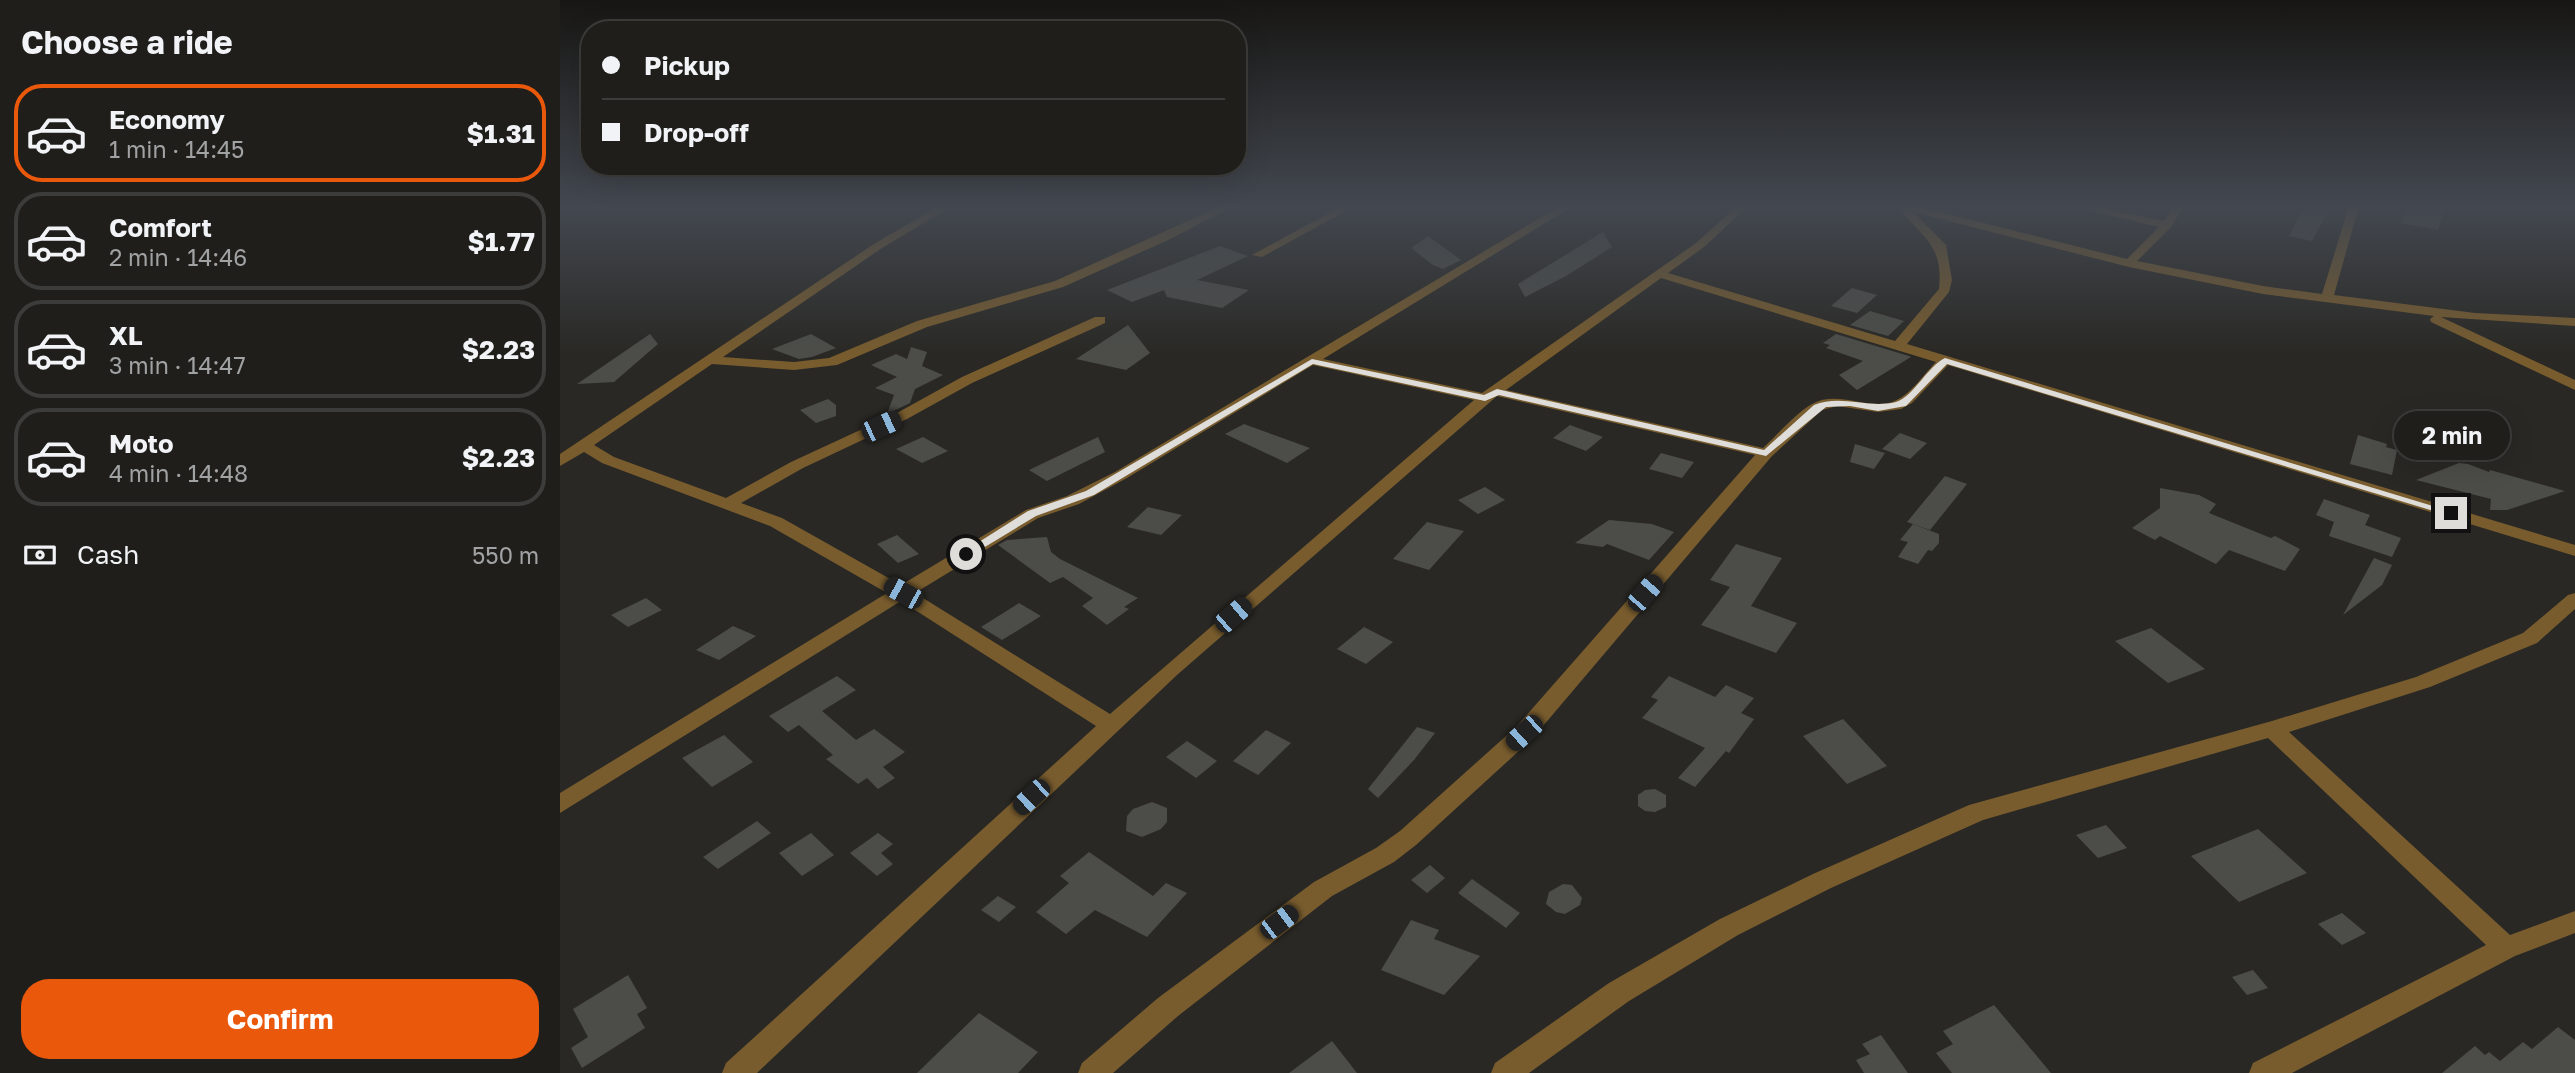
<!DOCTYPE html>
<meta charset="utf-8">
<style>
:root{--surface:#1f1e1b;--page:#2c2b28;--text:#f1f3f6;--muted:#a1a2a3;--line:#3c3c3a;--accent:#ea580c}
body{margin:0;font-family:"Golos Text",sans-serif;background:var(--page);color:var(--text);height:100vh;display:flex;flex-direction:column;font-size:26px;white-space:nowrap}
*{box-sizing:border-box;margin:0}
p{font-size:23px;color:var(--muted)}
.icon{flex:none;width:38px;height:38px;fill:none;stroke:currentColor;stroke-width:2;stroke-linecap:round;stroke-linejoin:round}
.map{position:relative;flex:1;overflow:hidden}
.details{display:flex;flex-direction:column;background:var(--surface);width:560px}
.details>*{flex:none}
.banner{position:absolute;left:21px;top:21px;width:665px;height:154px;border-radius:28px;box-shadow:0 7px 28px #0002,0 0 0 2px var(--line);display:grid;align-content:center;height:154px;padding:0 21px;background:var(--surface)}
.end{position:absolute;width:32px;height:32px;margin:-16px;border:9px solid #deddda;background:#111;box-shadow:0 0 0 4px #111}
.from{border-radius:50%}
.bubble{position:absolute;height:49px;border-radius:24px;background:var(--surface);box-shadow:0 7px 28px #0002,0 0 0 2px var(--line);font-size:23px;font-weight:700;line-height:49px;text-align:center}
.car{position:absolute;width:21px;height:42px;margin:-21px -10px;border-radius:9px;box-shadow:0 0 5px 2px #0007;background:linear-gradient(#222 24%,#8ab4d8 0 40%,#222 0 76%,#8ab4d8 0 86%,#222 0)}
.banner b{display:flex;align-items:center;gap:24px;height:66px;font-size:26px}
.banner b+b{border-top:2px solid var(--line)}
.banner i{width:18px;height:18px;background:var(--text)}
ul{padding:0;list-style:none}
li{display:flex;align-items:center;gap:21px;height:98px;margin:0 14px 10px;padding:0 7px;border:4px solid var(--line);border-radius:28px}
li div{flex:1}
li b{display:block;font-size:26px}
li em{font-style:normal;font-weight:700}
li.on{border-color:var(--accent)}
li>.icon{width:63px;height:63px;stroke-width:1.5}
h2{padding:0 21px;font-size:32px;line-height:84px}
.pay{display:flex;align-items:center;gap:18px;height:77px;padding:0 21px;font-size:26px}
.pay p{margin-inline-start:auto}
.button{display:flex;gap:14px;margin-top:auto;padding:14px 21px}
.button a{flex:1;height:80px;border-radius:28px;background:var(--accent);color:#fff;font-size:28px;font-weight:700;line-height:80px;text-align:center}
main{display:flex;flex:1;min-height:0}
.map>svg:first-child{display:block}
.building{fill:#4c4d48}
.lines{fill:none;stroke-linecap:round;stroke-linejoin:round}
.minor{fill:#785c2e;fill-rule:evenodd}
.route{fill:#deddda}
</style>
<main>
<section class="details">
<h2>Choose a ride</h2>
<ul>
<li class="on"><svg class="icon" aria-label="car" viewBox="0 0 24 24"><path d="M5 17H2v-5l4-1 3-4h7l3 4 3 1v5h-3M9 17h6M6 11h13"/><circle cx="7" cy="17" r="2"/><circle cx="17" cy="17" r="2"/></svg><div><b>Economy</b><p>1 min · 14:45</p></div><em>$1.31</em></li>
<li><svg class="icon" aria-label="car" viewBox="0 0 24 24"><path d="M5 17H2v-5l4-1 3-4h7l3 4 3 1v5h-3M9 17h6M6 11h13"/><circle cx="7" cy="17" r="2"/><circle cx="17" cy="17" r="2"/></svg><div><b>Comfort</b><p>2 min · 14:46</p></div><em>$1.77</em></li>
<li><svg class="icon" aria-label="car" viewBox="0 0 24 24"><path d="M5 17H2v-5l4-1 3-4h7l3 4 3 1v5h-3M9 17h6M6 11h13"/><circle cx="7" cy="17" r="2"/><circle cx="17" cy="17" r="2"/></svg><div><b>XL</b><p>3 min · 14:47</p></div><em>$2.23</em></li>
<li><svg class="icon" aria-label="car" viewBox="0 0 24 24"><path d="M5 17H2v-5l4-1 3-4h7l3 4 3 1v5h-3M9 17h6M6 11h13"/><circle cx="7" cy="17" r="2"/><circle cx="17" cy="17" r="2"/></svg><div><b>Moto</b><p>4 min · 14:48</p></div><em>$2.23</em></li>
</ul>
<div class="pay"><svg class="icon" aria-label="cash" viewBox="0 0 24 24"><path d="M3 7h18v10H3z"/><circle cx="12" cy="12" r="2"/></svg>Cash<p>550 m</p></div>
<div class="button"><a>Confirm</a></div>
</section>
<div class="map">
<svg width="2015" height="1073" viewBox="0 0 2015 1073">
<rect width="100%" height="100%" fill="#292824"/>
<g class="building">
<path d="M1744,206H1771L1752,241L1729,236Z"/>
<path d="M1847,206H1885L1878,230L1841,223Z"/>
<path d="M1043,232L1052,247L1006,276L965,297L958,284Z"/>
<path d="M868,236L901,260L883,269L873,265L851,248Z"/>
<path d="M660,246L688,256L637,280L689,290L662,308L607,297L604,290L572,302L547,290Z"/>
<path d="M1292,288L1317,295L1297,313L1271,306Z"/>
<path d="M1310,311L1344,321L1328,336L1290,325Z"/>
<path d="M568,325L590,353L566,370L516,359Z"/>
<path d="M90,334L98,344L54,382L17,384Z"/>
<path d="M251,334L276,348L252,357L239,359L212,349Z"/>
<path d="M1276,334L1349,356L1351,357L1297,390L1279,375L1303,361L1266,348L1270,345L1263,343Z"/>
<path d="M351,347L367,352L362,366L383,375L355,389L350,403L327,414L334,395L315,388L337,377L311,365L336,354L347,359Z"/>
<path d="M268,399L276,405V416L256,423L240,410Z"/>
<path d="M684,424L750,448L727,463L665,434Z"/>
<path d="M1010,425L1043,437L1026,451L993,438Z"/>
<path d="M1340,433L1367,443L1350,459L1322,449Z"/>
<path d="M1798,435L1827,444L1826,447L1837,450L1832,475L1790,464Z"/>
<path d="M363,437L388,451L362,463L336,449Z"/>
<path d="M538,437L545,452L487,481L469,470Z"/>
<path d="M1295,444L1325,453L1314,469L1290,462Z"/>
<path d="M1101,453L1134,462L1122,478L1089,469Z"/>
<path d="M1899,463L1908,464L1929,472L1930,470L2005,491L1947,510H1930L1931,499L1856,480Z"/>
<path d="M1385,476L1407,484L1370,530L1347,522Z"/>
<path d="M925,487L945,500L918,514L898,500Z"/>
<path d="M1600,488L1639,495L1656,504L1649,513L1711,538L1715,536L1740,549L1725,571L1669,550L1656,564L1600,536L1595,540L1572,528L1600,508Z"/>
<path d="M1764,499L1810,515L1805,525L1841,538L1832,557L1769,536L1774,522L1756,515Z"/>
<path d="M588,507L622,515L601,535L567,527Z"/>
<path d="M1049,520L1092,524L1114,532L1089,560L1047,544L1043,547L1015,543Z"/>
<path d="M867,522L904,531L869,570L833,559Z"/>
<path d="M1353,524L1379,534V543L1372,551L1368,550L1358,564L1338,557L1348,542L1340,540Z"/>
<path d="M337,535L359,554L338,563L317,544Z"/>
<path d="M487,537L491,552L500,559L578,598L564,607L569,609L547,625L522,606L533,598L503,577L490,583L438,545L447,540Z"/>
<path d="M1176,544L1222,558L1191,606L1237,623L1216,653L1141,625L1170,587L1150,580Z"/>
<path d="M1814,558L1832,565L1822,585L1783,615Z"/>
<path d="M86,598L102,610L68,627L51,615Z"/>
<path d="M459,603L481,616L442,640L421,627Z"/>
<path d="M173,626L196,636L159,660L136,650Z"/>
<path d="M804,627L833,642L806,664L777,649Z"/>
<path d="M1591,628L1645,669L1608,683L1555,641Z"/>
<path d="M277,676L296,690L262,711L296,740L314,729L345,752L323,767L335,778L318,789L307,778L298,784L266,759L273,755L239,725L228,732L209,716Z"/>
<path d="M1109,676L1155,697L1166,685L1194,698L1181,713L1194,719L1169,753L1166,751L1135,787L1118,778L1145,748L1082,718L1098,700L1091,697Z"/>
<path d="M1283,719L1327,766L1287,784L1243,736Z"/>
<path d="M857,727L875,733L854,760L818,798L808,789Z"/>
<path d="M706,730L731,743L698,775L673,761Z"/>
<path d="M164,735L193,762L152,787L122,758Z"/>
<path d="M627,741L657,761L636,778L606,757Z"/>
<path d="M1095,789L1106,795V807L1095,812L1085,811L1078,806V795L1085,790Z"/>
<path d="M592,802L607,808V822L601,829L582,837L566,831L567,816L573,809Z"/>
<path d="M197,821L211,833L158,869L143,857Z"/>
<path d="M1546,825L1567,848L1538,858L1516,835Z"/>
<path d="M1698,829L1747,873L1679,902L1631,856Z"/>
<path d="M251,833L274,855L242,876L219,853Z"/>
<path d="M318,833L333,844L321,853L333,864L317,876L290,853Z"/>
<path d="M529,852L593,896L606,883L627,893L587,937L535,910L506,934L476,912L509,883L500,876Z"/>
<path d="M870,865L885,878L867,893L851,880Z"/>
<path d="M912,879L960,913L946,928L898,893Z"/>
<path d="M1003,884L1012,885L1022,898L1020,905L1005,914L996,912L986,904L989,892Z"/>
<path d="M438,896L456,907L439,922L421,910Z"/>
<path d="M1782,913L1806,933L1782,945L1758,924Z"/>
<path d="M851,920L879,930L874,939L920,956L884,995L821,970Z"/>
<path d="M1693,970L1708,988L1687,995L1672,977Z"/>
<path d="M68,975L87,1008L77,1014L85,1028L22,1068L11,1048L28,1037L13,1009Z"/>
<path d="M1434,1005L1491,1073H1392L1376,1053L1393,1044L1383,1031Z"/>
<path d="M419,1013L478,1052L458,1073H357Z"/>
<path d="M1998,1027L2015,1040V1073H1882L1915,1046L1925,1055L1929,1052L1940,1061L1963,1042L1972,1049Z"/>
<path d="M1321,1035L1348,1073H1304L1296,1060L1310,1054L1302,1044Z"/>
<path d="M772,1041L797,1073H729Z"/>
</g>
<g class="lines">
<g class="minor">
<path d="M379,206H392L322,248L163,357L234,362L269,358L357,321L495,281L661,206H674L606,241L503,287L367,327L277,365L234,370L152,364L34,445L54,457L166,498L231,462L337,413L402,377L535,317H545V323L412,383L347,419L243,468L181,503L222,518L341,585L466,510L507,496L555,472L1000,206H1013L763,359L922,393L1136,243L1177,206H1188L1144,247L1108,273L1335,341L1379,289C1384,244 1361,236 1336,206H1356L1567,259L1599,227L1513,206H1533L1604,221L1614,206H1624L1611,227L1577,261L1703,286L1762,294L1789,206H1799L1774,295L1915,313L2015,318V326L1881,317L2015,380V390L1871,322L1870,319L1874,316L1703,294L1569,267L1353,212L1386,245L1392,280L1389,292L1347,344L2015,545V556L1388,365L1352,403L1341,409L1318,412L1277,406L1262,410L1212,456L972,739L856,845L834,862L772,896L618,1016L553,1073H518L522,1063L598,998L754,882L816,848L840,831L956,727L1195,455L937,396L617,675L197,1073H162L166,1063L536,726L341,601L0,813V793L327,593L210,526L42,463L24,452L0,466V454L314,244ZM1101,278L1376,362C1364,374 1349,397 1332,402C1305,410 1278,390 1252,404C1236,413 1217,435 1203,448L946,390ZM753,365L914,400L550,714L355,593L478,518L519,504L567,478Z"/>
<path d="M782,206H795L702,257L692,255Z"/>
<path d="M2015,593V609L1977,643L1870,687L1729,732L1950,935L2015,911V933L1955,956L1732,1073H1689L1693,1063L1926,945L1708,738L1423,820L1271,888L1178,935L1069,1001L969,1073H931L935,1063L1049,983L1160,919L1253,874L1409,805L1712,721L1856,677L1963,633L2008,595Z"/>
</g>
</g>
<linearGradient id="sky" x2="0" y2="1"><stop stop-color="#171614"/><stop offset="0.58" stop-color="#434850"/><stop offset="1" stop-color="#434850" stop-opacity="0"/></linearGradient>
<rect width="2015" height="356" fill="url(#sky)"/>
<path class="route" d="M1385,358L1896,513L1887,515L1387,364L1346,406L1318,411L1290,406L1266,407L1206,456L939,395L925,401L753,364L534,495L476,516L410,556L400,554L468,511L526,491L752,359L924,395L937,389L1204,450L1254,405C1281,394 1308,409 1336,402C1353,397 1368,366 1385,358Z"/>
</svg>
<i class="end from" style="left:406px;top:554px"></i>
<i class="end" style="left:1891px;top:513px"></i>
<div class="bubble" style="left:1834px;top:411px;width:116px">2 min</div>
<i class="car" style="left:321px;top:426px;rotate:65deg"></i>
<i class="car" style="left:343px;top:593px;rotate:299deg"></i>
<i class="car" style="left:1085px;top:593px;rotate:41deg"></i>
<i class="car" style="left:673px;top:615px;rotate:49deg"></i>
<i class="car" style="left:964px;top:733px;rotate:228deg"></i>
<i class="car" style="left:471px;top:797px;rotate:227deg"></i>
<i class="car" style="left:719px;top:922px;rotate:53deg"></i>
<div class="banner">
<b><i class="from"></i>Pickup</b>
<b><i></i>Drop-off</b>
</div>
</div>
</main>
